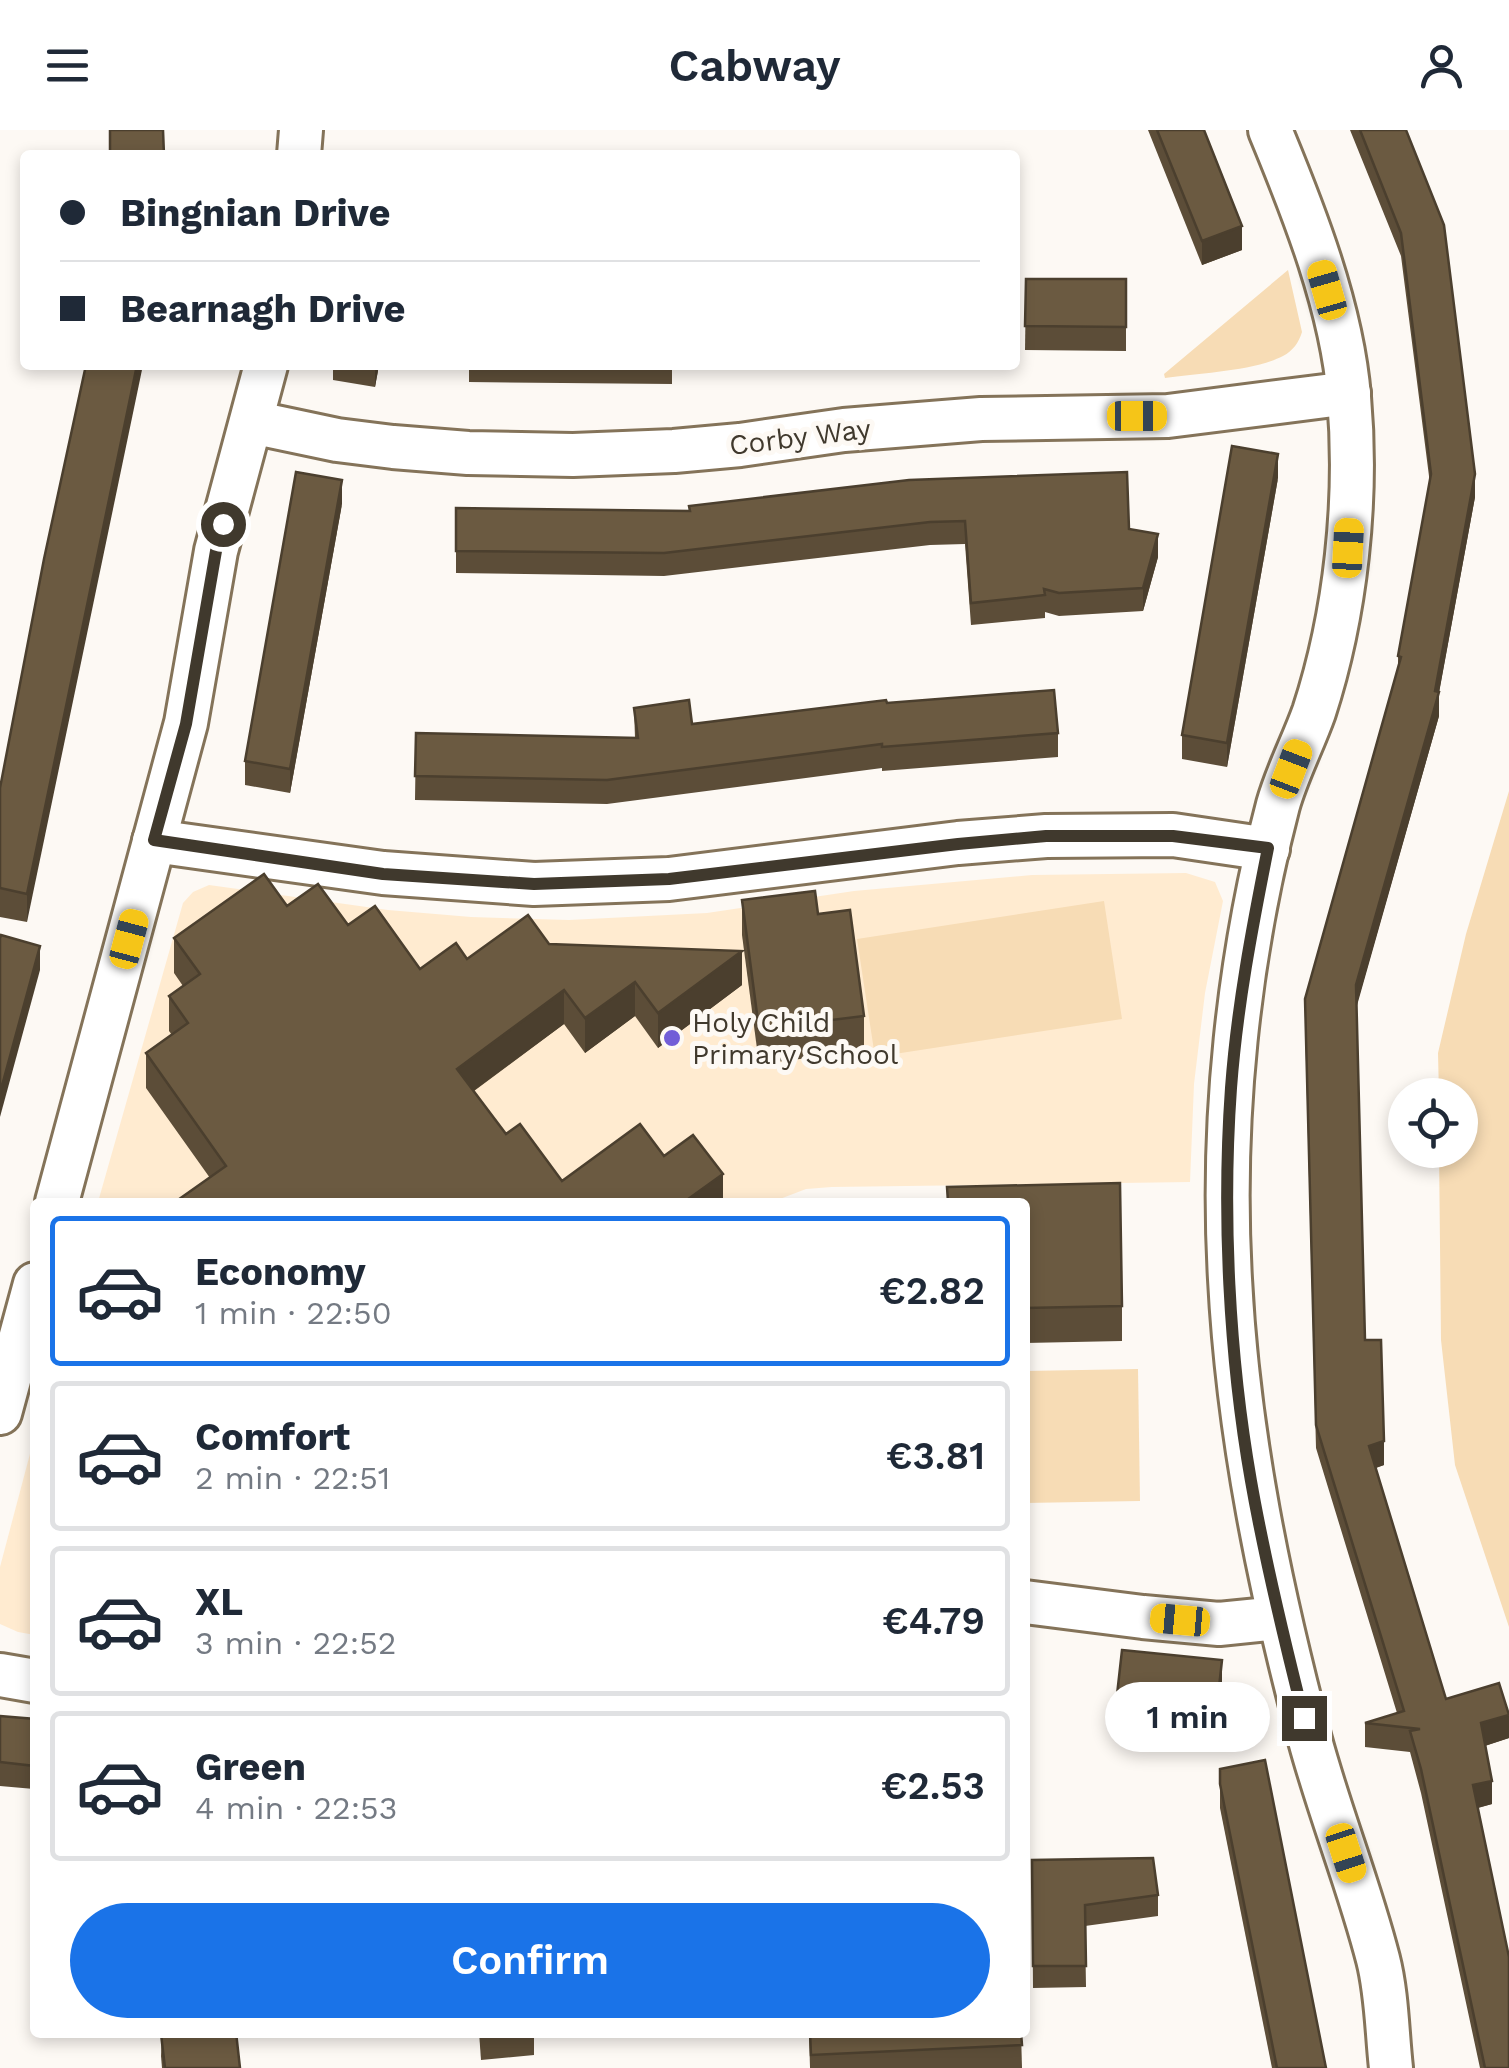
<!DOCTYPE html>
<meta charset="utf-8">
<style>
:root{--surface:#fff;--page:#f2f2f3;--text:#1f2937;--muted:#747a83;--line:#e0e1e3;--accent:#1a73e8}
body{margin:0;font-family:"Work Sans",sans-serif;background:var(--page);color:var(--text);height:100vh;display:flex;flex-direction:column;font-size:38px;white-space:nowrap}
*{box-sizing:border-box;margin:0}
p{font-size:32px;color:var(--muted)}
.icon{flex:none;width:55px;height:55px;fill:none;stroke:currentColor;stroke-width:2;stroke-linecap:round;stroke-linejoin:round}
.map{position:relative;flex:1;overflow:hidden}
.sheet{position:absolute;left:30px;top:1068px;width:1000px;height:840px;display:flex;flex-direction:column;background:var(--surface);border-radius:10px;box-shadow:0 5px 15px #0003}
.sheet>*{flex:none}
.hud{position:absolute;left:20px;top:20px;width:1000px;height:220px;border-radius:10px;box-shadow:0 5px 15px #0003;display:grid;align-content:center;height:220px;padding:0 40px;background:var(--surface)}
.tools{position:absolute;left:1388px;top:948px;display:grid;gap:20px}
.tools a{display:grid;place-items:center;width:90px;height:90px;border-radius:50%;background:var(--surface);box-shadow:0 5px 15px #0003;font-size:50px}
.end{position:absolute;width:45px;height:45px;margin:-22px;border:12px solid #40392d;background:#fff;box-shadow:0 0 0 5px #fff}
.from{border-radius:50%}
.bubble{position:absolute;height:70px;border-radius:35px;background:var(--surface);box-shadow:0 5px 15px #0003;font-size:32px;font-weight:600;line-height:70px;text-align:center}
.car{position:absolute;width:30px;height:60px;margin:-30px -15px;border-radius:12px;box-shadow:0 0 8px 2px #0007;background:linear-gradient(#f5c518 24%,#345 0 40%,#f5c518 0 76%,#345 0 86%,#f5c518 0)}
.hud b{display:flex;align-items:center;gap:35px;height:95px;font-size:38px}
.hud b+b{border-top:2px solid var(--line)}
.hud i{width:25px;height:25px;background:var(--text)}
ul{padding:18px 0 0;list-style:none}
li{display:flex;align-items:center;gap:30px;height:150px;margin:0 20px 15px;padding:0 20px;border:5px solid var(--line);border-radius:10px}
li div{flex:1}
li b{display:block;font-size:38px}
li em{font-style:normal;font-weight:600}
li.current{border-color:var(--accent)}
li>.icon{width:90px;height:90px;stroke-width:1.5}
.primary-button{display:flex;gap:20px;margin-top:auto;padding:20px 40px}
.primary-button a{flex:1;height:115px;border-radius:60px;background:var(--accent);color:#fff;font-size:40px;font-weight:600;line-height:115px;text-align:center}
header{display:flex;justify-content:space-between;align-items:center;height:130px;padding:0 40px;background:var(--surface);font-size:45px;font-weight:600}
.map>svg:first-child{display:block}
.built{fill:#ffebd0}
.green{fill:#f7dcb5}
.lines{fill:none;stroke-linecap:round;stroke-linejoin:round}
.minor-casing{stroke:#847359;stroke-width:48}
.minor{stroke:#fff;stroke-width:42}
.wall{fill:#5c4d38}
.shaded-wall{fill:#4b3f2e}
.building{fill:#6b5a41;stroke:#4b3f2e;stroke-width:2.5}
.route{stroke:#40392d;stroke-width:12}
.poi-dot{fill:#715dd7;stroke:#fdf9f4;stroke-width:4}
.labels{text-anchor:middle;dominant-baseline:central;stroke-width:10;stroke-linejoin:round;paint-order:stroke}
.street-label{font-size:28px;fill:#40392d;stroke:#fdf9f4}
.poi-label{font-size:28px;fill:#40392d;stroke:#fdf9f4;text-anchor:start}
</style>
<header><svg class="icon" aria-label="menu" viewBox="0 0 24 24"><path d="M4 6h16M4 12h16M4 18h16"/></svg>Cabway<svg class="icon" aria-label="person" viewBox="0 0 24 24"><circle cx="12" cy="8" r="4"/><path d="M4 21q1-7 8-7t8 7"/></svg></header>
<div class="map">
<svg width="1509" height="1938" viewBox="0 0 1509 1938">
<rect width="100%" height="100%" fill="#fdf9f4"/>
<g class="built">
<path d="M1186,743L1215,752L1223,771L1205,863L1194,954L1190,1052L832,1057L806,1059L772,1072H98L183,773L193,762L209,755L388,780L471,787L569,790L707,783L854,761L1032,745Z"/>
<path d="M35,1305V1505L18,1502L0,1494V1437Z"/>
</g>
<g class="green">
<path d="M1288,140L1302,202C1299,212 1293,221 1283,226C1254,241 1199,243 1165,248L1164,244Z"/>
<path d="M1509,661V1497L1455,1335L1441,1210L1439,1020H1460V965H1439L1438,923L1466,804Z"/>
<path d="M1104,771L1122,889L875,927L857,809Z"/>
<path d="M1138,1239L1140,1371L1025,1373V1241Z"/>
</g>
<g class="lines">
<g class="minor-casing">
<g id="minor">
<path d="M1270,0C1304,82 1342,178 1349,267C1358,369 1346,484 1314,582C1303,613 1287,643 1278,675C1238,828 1221,991 1230,1149C1238,1306 1270,1459 1310,1610C1330,1684 1359,1755 1378,1829C1387,1864 1387,1902 1391,1938"/>
<path d="M299,25L301,0"/>
<path d="M252,292L337,310L393,317L468,323L573,325L674,321L740,315L844,300L981,289L1168,286L1349,263"/>
<path d="M154,711L383,743L534,754L669,749L958,713L1046,706L1173,705L1268,719"/>
<path d="M57,1072L186,593L216,421L266,235"/>
<path d="M0,1283L35,1154"/>
<path d="M1025,1472L1143,1487L1219,1494L1279,1488"/>
<path d="M0,1545L35,1551"/>
</g>
</g>
<use href="#minor" class="minor"/>
</g>
<g class="wall">
<path d="M110,0L164,25H110Z"/>
<path d="M1148,0H1204L1242,120L1202,135Z"/>
<path d="M1350,0H1406L1475,367L1439,562V586L1356,877L1365,1210L1384,1335L1376,1338L1446,1569L1509,1608L1485,1616L1492,1674L1478,1678L1509,1938H1480L1421,1663L1410,1622L1365,1617V1593L1397,1583L1316,1318L1305,893L1398,540V526L1430,354L1401,126Z"/>
<path d="M1026,149H1126V221L1025,220Z"/>
<path d="M333,235H379L375,257L333,250Z"/>
<path d="M469,235H672V254L469,252Z"/>
<path d="M1278,348L1227,637L1182,629V605Z"/>
<path d="M342,374L290,663L245,655V631Z"/>
<path d="M689,376L1129,399L1158,427L1143,481L1059,486L1045,482V488L971,495L965,414L930,415L664,446L456,443V378L689,381Z"/>
<path d="M44,429L27,792L0,787V658Z"/>
<path d="M887,573L1058,603V627L882,641V638L607,674L415,670L416,603L635,608L634,578L692,594Z"/>
<path d="M742,770L818,784L864,886V921L759,934L742,805Z"/>
<path d="M287,776L348,795L420,839L549,814L742,855L658,918L635,886L585,923L564,894L474,961L506,1004L562,1051L664,1026L723,1072L210,1048L146,958V923L172,905L169,901V866L183,856L174,843V808Z"/>
<path d="M1025,1072L1122,1176V1211L1025,1213Z"/>
<path d="M1222,1554L1217,1600L1117,1589V1565Z"/>
<path d="M0,1586L35,1589V1687H33L34,1659L0,1656Z"/>
<path d="M1220,1639L1326,1938H1272L1220,1678Z"/>
<path d="M1032,1730L1158,1765V1786L1085,1796L1086,1857L1033,1858Z"/>
<path d="M162,1902H236L240,1938H162L161,1926Z"/>
<path d="M479,1902H534V1925L481,1930Z"/>
<path d="M809,1902H1021L1022,1938H810Z"/>
</g>
<g class="shaded-wall">
<path d="M1242,96V120L1202,135V111Z"/>
<path d="M137,235H143L27,792V764Z"/>
<path d="M375,235H379L375,257Z"/>
<path d="M1278,324V348L1227,637V613Z"/>
<path d="M1475,344V367L1439,563V586L1356,879V855L1435,561Z"/>
<path d="M342,350V374L290,663V639Z"/>
<path d="M1158,404V427L1143,481V458Z"/>
<path d="M40,816V840L0,987V963Z"/>
<path d="M742,821V855L658,918V883Z"/>
<path d="M635,852V886L585,923V888Z"/>
<path d="M564,860V894L457,973V939Z"/>
<path d="M723,1044V1072H684Z"/>
<path d="M1384,1311V1335L1369,1340V1316Z"/>
<path d="M1222,1530V1554L1217,1600V1576Z"/>
<path d="M1509,1585V1608L1481,1617V1593Z"/>
<path d="M1492,1651V1674L1473,1679V1655Z"/>
</g>
<g class="building">
<path d="M110,0H163L164,25H131L132,22H110Z"/>
<path d="M1157,0H1204L1242,96L1202,111Z"/>
<path d="M1360,0H1406L1444,95L1475,344L1435,561L1439,562L1356,855L1365,1210H1381L1384,1311L1369,1316L1446,1569L1499,1553L1509,1585L1481,1593L1492,1651L1473,1655L1509,1827V1938H1485L1421,1639L1410,1601L1420,1599L1365,1593L1404,1581L1316,1295L1305,869L1401,527L1398,526L1431,344L1401,103Z"/>
<path d="M1026,149H1126V197L1025,196Z"/>
<path d="M86,235H137L27,764L0,758V658L44,429Z"/>
<path d="M1232,316L1278,324L1227,613L1182,605Z"/>
<path d="M296,342L342,350L290,639L245,631Z"/>
<path d="M1127,342L1129,399L1158,404L1143,458L1059,463L1044,459L1045,465L971,473L965,391L930,392L664,423L456,421V378L690,381L689,376L909,350Z"/>
<path d="M1054,560L1058,603L882,617V614L607,650L415,646L416,603L638,608L634,578L689,570L692,594L886,570L887,573Z"/>
<path d="M264,744L287,776L318,754L348,795L375,776L420,839L456,813L467,829L528,785L549,814L742,821L658,883L635,852L585,888L564,860L457,939L506,1004L520,994L562,1051L640,994L664,1026L693,1005L723,1044L684,1072H175L226,1036L146,923L188,893L169,866L200,844L174,808Z"/>
<path d="M815,761L818,784L850,780L864,886L759,899L742,770Z"/>
<path d="M1,805L40,816L0,963V808Z"/>
<path d="M1120,1053L1122,1176L1025,1178V1072H948L947,1057Z"/>
<path d="M1122,1520L1222,1530L1217,1576L1117,1565Z"/>
<path d="M0,1586L35,1589V1636L0,1632Z"/>
<path d="M1265,1630L1326,1938H1277L1220,1654V1639Z"/>
<path d="M1153,1728L1158,1765L1085,1775L1086,1836H1033L1032,1730Z"/>
<path d="M165,1902H236L240,1938H165L161,1904Z"/>
<path d="M481,1902H520L481,1906Z"/>
<path d="M810,1902H1021L1022,1915L811,1925Z"/>
</g>
<g class="lines">
<path class="route" d="M223,394L216,421L186,594L154,710L383,744L534,754L669,749L958,714L1046,706H1173L1268,718C1252,798 1237,877 1231,958C1222,1084 1229,1226 1251,1351C1265,1431 1284,1509 1304,1588"/>
</g>
<circle class="poi-dot" cx="672" cy="908" r="10"/>
<g class="labels">
<g class="street-label">
<text transform="translate(800 307) rotate(-7)">Corby Way</text>
</g>
<g class="poi-label">
<text x="692" y="892">Holy Child<tspan x="692" dy="32">Primary School</tspan></text>
</g>
</g>
</svg>
<div class="tools">
<a><svg class="icon" aria-label="locate" viewBox="0 0 24 24"><circle cx="12" cy="12" r="6"/><path d="M12 2v4M12 18v4M2 12h4M18 12h4"/></svg></a>
</div>
<i class="end from" style="left:223px;top:394px"></i>
<i class="end" style="left:1304px;top:1588px"></i>
<div class="bubble" style="left:1105px;top:1552px;width:165px">1 min</div>
<i class="car" style="left:1327px;top:160px;rotate:344deg"></i>
<i class="car" style="left:1137px;top:286px;rotate:90deg"></i>
<i class="car" style="left:1348px;top:418px;rotate:3deg"></i>
<i class="car" style="left:1291px;top:639px;rotate:21deg"></i>
<i class="car" style="left:129px;top:809px;rotate:15deg"></i>
<i class="car" style="left:1180px;top:1490px;rotate:275deg"></i>
<i class="car" style="left:1346px;top:1723px;rotate:162deg"></i>
<div class="hud">
<b><i class="from"></i>Bingnian Drive</b>
<b><i></i>Bearnagh Drive</b>
</div>
<section class="sheet">
<ul>
<li class="current"><svg class="icon" aria-label="car" viewBox="0 0 24 24"><path d="M5 17H2v-5l4-1 3-4h7l3 4 3 1v5h-3M9 17h6M6 11h13"/><circle cx="7" cy="17" r="2"/><circle cx="17" cy="17" r="2"/></svg><div><b>Economy</b><p>1 min · 22:50</p></div><em>€2.82</em></li>
<li><svg class="icon" aria-label="car" viewBox="0 0 24 24"><path d="M5 17H2v-5l4-1 3-4h7l3 4 3 1v5h-3M9 17h6M6 11h13"/><circle cx="7" cy="17" r="2"/><circle cx="17" cy="17" r="2"/></svg><div><b>Comfort</b><p>2 min · 22:51</p></div><em>€3.81</em></li>
<li><svg class="icon" aria-label="car" viewBox="0 0 24 24"><path d="M5 17H2v-5l4-1 3-4h7l3 4 3 1v5h-3M9 17h6M6 11h13"/><circle cx="7" cy="17" r="2"/><circle cx="17" cy="17" r="2"/></svg><div><b>XL</b><p>3 min · 22:52</p></div><em>€4.79</em></li>
<li><svg class="icon" aria-label="car" viewBox="0 0 24 24"><path d="M5 17H2v-5l4-1 3-4h7l3 4 3 1v5h-3M9 17h6M6 11h13"/><circle cx="7" cy="17" r="2"/><circle cx="17" cy="17" r="2"/></svg><div><b>Green</b><p>4 min · 22:53</p></div><em>€2.53</em></li>
</ul>
<div class="primary-button"><a>Confirm</a></div>
</section>
</div>
